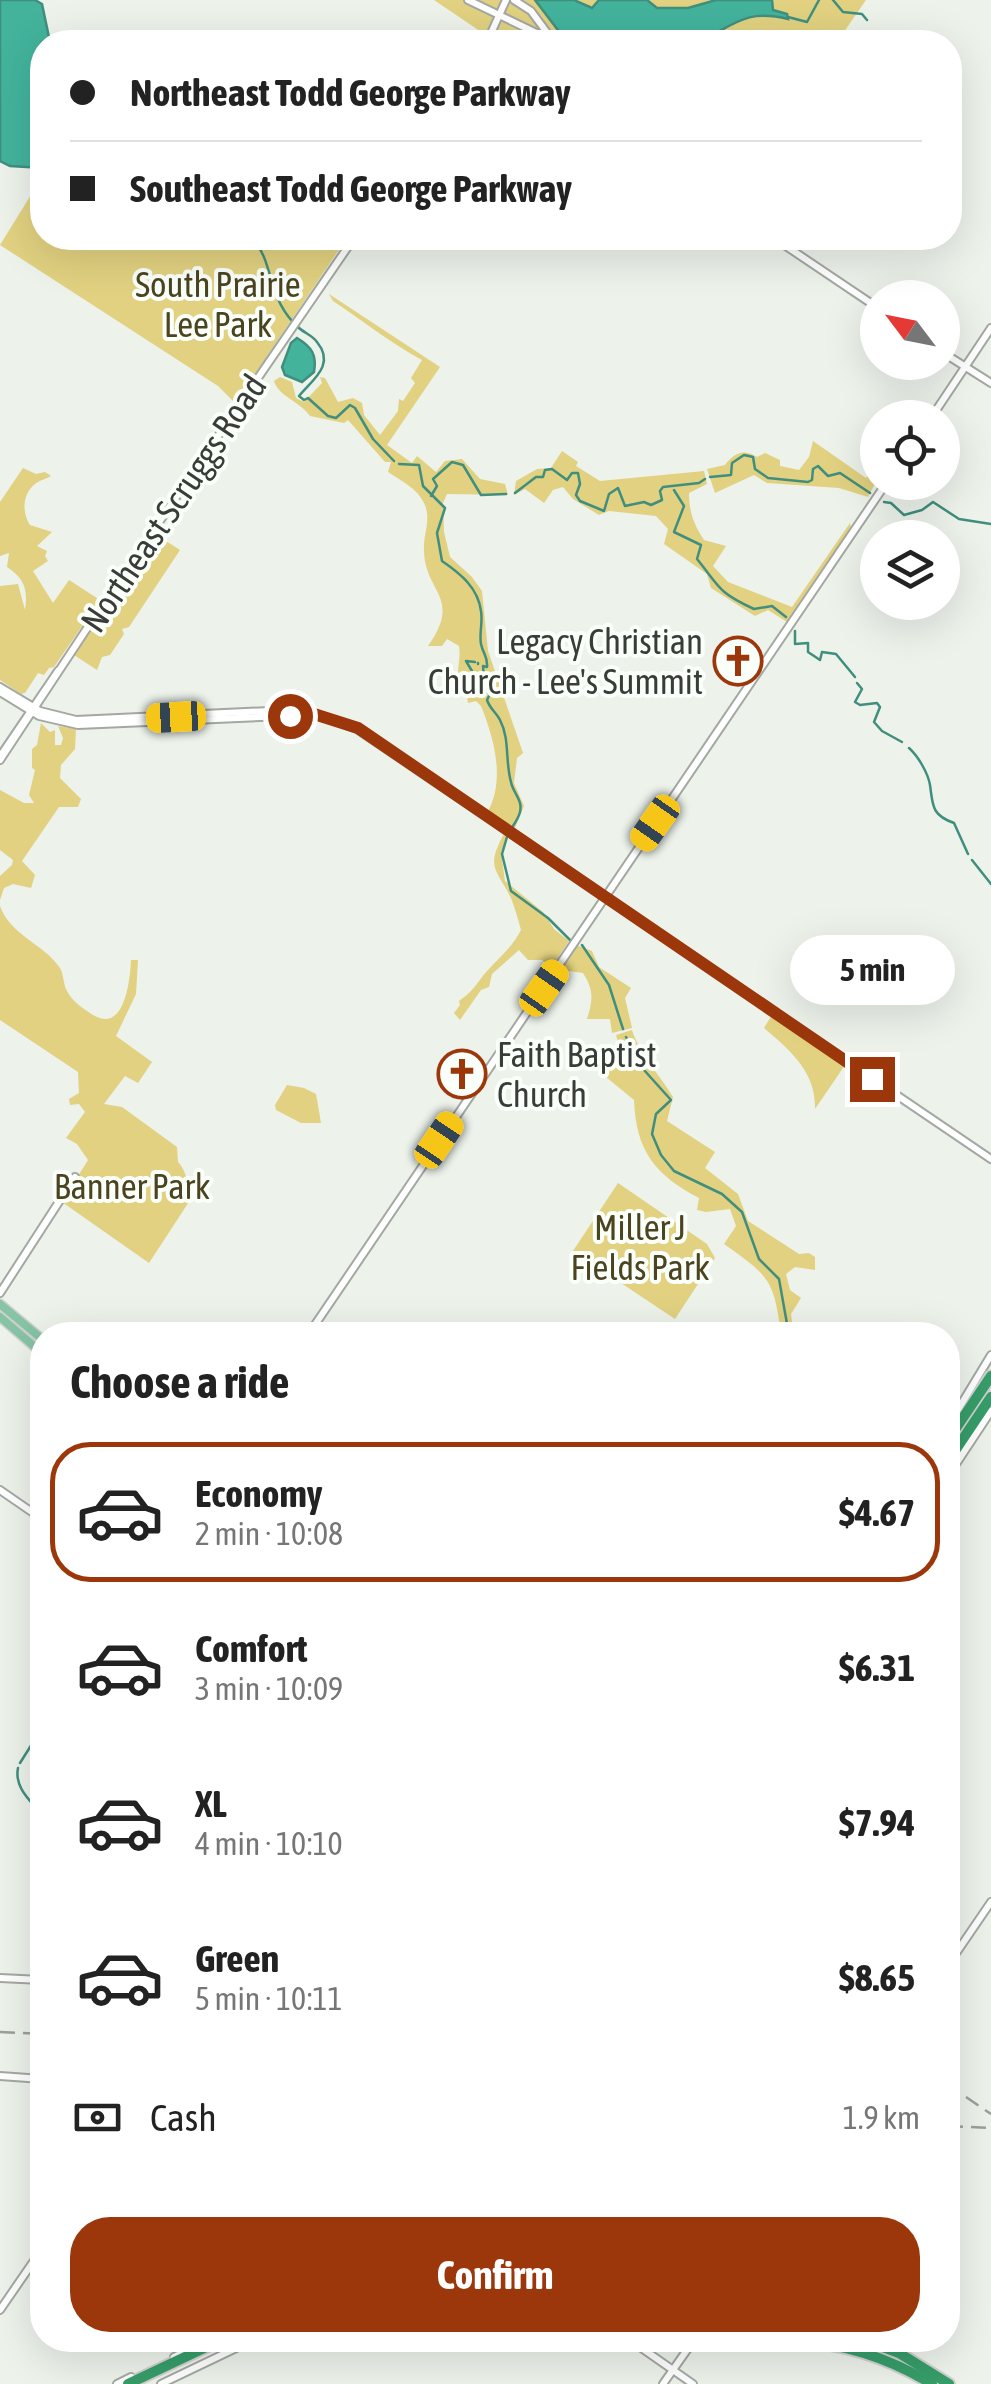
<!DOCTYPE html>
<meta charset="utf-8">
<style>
:root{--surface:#fff;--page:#f2f2f2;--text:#222;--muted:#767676;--line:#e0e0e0;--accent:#9c370c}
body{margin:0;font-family:"Asap Condensed",sans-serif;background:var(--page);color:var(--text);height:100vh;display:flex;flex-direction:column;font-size:38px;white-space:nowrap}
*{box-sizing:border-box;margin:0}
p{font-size:32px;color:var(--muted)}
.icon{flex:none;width:55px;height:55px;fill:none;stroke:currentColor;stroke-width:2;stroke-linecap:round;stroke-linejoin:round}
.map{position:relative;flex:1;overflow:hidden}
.side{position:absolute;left:30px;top:1322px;width:930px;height:1030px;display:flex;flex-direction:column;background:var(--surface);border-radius:40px;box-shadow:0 10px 40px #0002}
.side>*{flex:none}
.hud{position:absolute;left:30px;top:30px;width:932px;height:220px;border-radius:40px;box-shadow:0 10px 40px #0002;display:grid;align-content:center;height:220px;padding:0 40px;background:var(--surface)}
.needle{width:65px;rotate:302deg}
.controls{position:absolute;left:860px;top:280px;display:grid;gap:20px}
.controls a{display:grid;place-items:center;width:100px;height:100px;border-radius:50%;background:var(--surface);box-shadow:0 10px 40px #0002;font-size:50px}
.end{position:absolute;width:45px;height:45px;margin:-22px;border:12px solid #9c370c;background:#fff;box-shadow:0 0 0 5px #fff}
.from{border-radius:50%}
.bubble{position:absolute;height:70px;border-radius:35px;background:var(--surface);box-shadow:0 10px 40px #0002;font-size:32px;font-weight:700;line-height:70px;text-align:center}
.car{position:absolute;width:30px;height:60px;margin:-30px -15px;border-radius:12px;box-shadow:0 0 8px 2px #0007;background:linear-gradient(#f5c518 24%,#345 0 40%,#f5c518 0 76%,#345 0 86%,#f5c518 0)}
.hud b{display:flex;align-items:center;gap:35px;height:95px;font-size:38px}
.hud b+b{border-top:2px solid var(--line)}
.hud i{width:25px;height:25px;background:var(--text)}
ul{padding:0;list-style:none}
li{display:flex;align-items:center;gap:30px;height:140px;margin:0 20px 15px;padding:0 20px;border:5px solid transparent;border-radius:40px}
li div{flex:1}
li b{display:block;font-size:38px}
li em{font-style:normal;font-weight:700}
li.current{border-color:var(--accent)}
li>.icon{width:90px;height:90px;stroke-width:1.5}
h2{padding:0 40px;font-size:45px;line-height:120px}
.pay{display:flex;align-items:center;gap:25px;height:110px;padding:0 40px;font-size:38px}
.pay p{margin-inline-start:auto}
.primary-button{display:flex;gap:20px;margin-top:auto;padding:20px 40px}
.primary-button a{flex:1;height:115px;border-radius:40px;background:var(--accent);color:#fff;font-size:40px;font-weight:700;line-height:115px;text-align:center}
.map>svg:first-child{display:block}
.green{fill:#e1d180}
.water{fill:#43b39c;stroke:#408f7e;stroke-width:2.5}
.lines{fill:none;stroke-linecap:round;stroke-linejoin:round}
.stream{stroke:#408f7e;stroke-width:2.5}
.secondary-casing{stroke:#a3a8a2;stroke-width:10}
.primary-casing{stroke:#d0d0cf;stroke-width:11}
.highway-casing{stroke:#d0d0cf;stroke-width:14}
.secondary{stroke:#fff;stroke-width:6}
.primary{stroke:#86c4a5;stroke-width:8}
.highway{stroke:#369d69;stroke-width:10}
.rail{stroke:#9c9f9a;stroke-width:2.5;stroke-dasharray:15 8;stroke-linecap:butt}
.route{stroke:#9c370c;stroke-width:12}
.labels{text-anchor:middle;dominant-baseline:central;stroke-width:8;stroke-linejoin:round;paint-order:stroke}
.park-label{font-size:35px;fill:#4b4420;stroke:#fbfffa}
.street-label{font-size:35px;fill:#3a3c39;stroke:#fbfffa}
.poi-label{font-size:35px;fill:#3a3c39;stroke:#fbfffa;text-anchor:end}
</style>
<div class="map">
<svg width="991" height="2384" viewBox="0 0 991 2384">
<rect width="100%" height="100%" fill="#edf2eb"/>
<g class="green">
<path d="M434,0H866L837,42H496Z"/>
<path d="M42,177V238H347L235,403L218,386L0,245Z"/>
<path d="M329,294L440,367L387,445L412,463L417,456L436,472L445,461L462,459L480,479L505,484L508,495L447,494L443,503L444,532L450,557L472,577L482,591L488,651L523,753L517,758L514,783L524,806L514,830L487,813C506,781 494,738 481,706L476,701L468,703L467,696L449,687L441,689L447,682L458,680C457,668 461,658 459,646L447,639L442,646H428C463,597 424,592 424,550C423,533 432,520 424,503C417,488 401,481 388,472L391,462H385L348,420L344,423L310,416C301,402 279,397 274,381L280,377L292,382L296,398L304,402L322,383L320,377L325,378L338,402L353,398L362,403L364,415L380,435L398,411L399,399L403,401L415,383L411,378L422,360C391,343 363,321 333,301Z"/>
<path d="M813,441L866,478L869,474L877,480L868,497L839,488L767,483L754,475L715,493L707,469L725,465C734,453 743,448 757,457L765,453L780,460V466L799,470L809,457Z"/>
<path d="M562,451L578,462L576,466L600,481L704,471L707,484L689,493C689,512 694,525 704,540L726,546L713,566L728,582L792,607L850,523L851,528L787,622L768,610L755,616L711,588L707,574L664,544L668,529L656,516L609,511L599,515L573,499L563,487L553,490L544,503L525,489L514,495L516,481L537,469L551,468Z"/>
<path d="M23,468L36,474L45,472L51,476C46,479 40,480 35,484C22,494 22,513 30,525L52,532L37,546L47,551L45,556L48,561L33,571L53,603L69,580L100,600L54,667L49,668L44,675L38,673L25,693L21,694L0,680V586L18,584L25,610C28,590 25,579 7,567L9,553L0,556V502Z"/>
<path d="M155,534L180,550L129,627L122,629L124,634L110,655L102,657L97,670L74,655Z"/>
<path d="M41,723L50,732L55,730V745H61L63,738L58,726L76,729L75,749L61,765L60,778L81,799L78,807H59L22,861L35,875L31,888L13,884L4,888L0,900V876L12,865L13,860L0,850V790L24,803H34L29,795L35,770L32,768V749L37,745Z"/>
<path d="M505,832L509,835L501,852L505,881L543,912L554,929L569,941L551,968L542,960H528L519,950L492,974L489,987L481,990L460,1020L454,1013L460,1005L459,1001C476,989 477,982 488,970C500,957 513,946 521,930C518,919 515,908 511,898C496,868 485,868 505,832Z"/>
<path d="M0,906C10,935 44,944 60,968C64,975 63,984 67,991C72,1001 81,1007 90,1013C124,1037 130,982 131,960H138L136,994L116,1036L152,1062L138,1083L125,1076L104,1104L122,1107L177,1147L178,1162C187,1171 185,1183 196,1191L149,1263L62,1202L88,1160L77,1144L66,1138L85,1112L79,1104L70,1105L69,1099L79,1093L78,1072L0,1020Z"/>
<path d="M576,945L592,951L599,967L631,988L625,998L632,1028L612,1033L610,1019H587C593,1000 594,990 583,973L560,970Z"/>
<path d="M772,1015L845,1065L815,1109C816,1072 791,1051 764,1028Z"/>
<path d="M632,1030C640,1055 660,1075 673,1097L667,1121L715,1152L705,1168L738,1194L748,1221L799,1254L809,1253L815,1257V1270L795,1267L786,1274L790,1290L801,1298L791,1314L794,1335H781C774,1279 769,1276 724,1244L736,1226L730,1209L706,1212L697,1210L699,1198C655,1175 636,1151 634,1100L606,1077L621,1052L616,1035Z"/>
<path d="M287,1085L304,1088L316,1094L321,1123H301L276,1110L275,1105Z"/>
<path d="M618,1183L707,1244L715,1258L675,1319L573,1251Z"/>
</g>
<g class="water">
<path d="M0,0H35L42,4L50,42H42V168L10,166L0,161Z"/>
<path d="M535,0H574L592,8L599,0H647L657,8H688L716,0H772L773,10L787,14L788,19C745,9 736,24 699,42H567Z"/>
<path d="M297,338C312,347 317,355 314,372L302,382L285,375L282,367L291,343Z"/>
</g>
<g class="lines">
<g class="stream">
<path d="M833,0L843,12L862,14L867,20"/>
<path d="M788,17L807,22L819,0"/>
<path d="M253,238C274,265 267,292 292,321"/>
<path d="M298,327C304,333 312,335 317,342C336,365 312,380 299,396L304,400L308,398L328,416L336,418L350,405L355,408L373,439L394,461"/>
<path d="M399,464L419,465L423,486L445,508L437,533L442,561C461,574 478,588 481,611C483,622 479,634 481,644C483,654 488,656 487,667L483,666L485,691L490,694L487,700C490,709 496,712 500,720C510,739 505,761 511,782C513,793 523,800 520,812C519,816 515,823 513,826"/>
<path d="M710,477L731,475L732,463L744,455L753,457L755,469L768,478L808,482L812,480L813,469L818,466L828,476L840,473L870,493"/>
<path d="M674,490L684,506L674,532L701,545L697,559C720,587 717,592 754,609L772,606L786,617"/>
<path d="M515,493L536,477H543L545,470L552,469L567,480L572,473H578L580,484L576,495L580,501L604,511L609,494L618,488L625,506L644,502L651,505L662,500L660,491L663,487L699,483L705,479"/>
<path d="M431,496L437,486L433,479L452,462L463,465L481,495L506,494"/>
<path d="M884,502L891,503L904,515L922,510L933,502L959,519L991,524"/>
<path d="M795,631V644L808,643V652L820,660L822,652L836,654L855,677"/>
<path d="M475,662L466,661L472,671L470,684L477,688"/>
<path d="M478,663V664"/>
<path d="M857,683L862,689L855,702L860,705L877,703L880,707L874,722L882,731L902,742"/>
<path d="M909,748C918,756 928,773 930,785C933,805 931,815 954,823L968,854"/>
<path d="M507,837L502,854L511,891L548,918L570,940"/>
<path d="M972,860L991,884"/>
<path d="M582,945L609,985L623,1029"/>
<path d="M626,1037L644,1070L671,1100L656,1114L652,1134L661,1155L674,1171L722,1194L742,1212L759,1259L779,1279L789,1335"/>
<path d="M20,1763L42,1728"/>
<path d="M18,1768C14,1788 31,1801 42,1815"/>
</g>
<g class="secondary-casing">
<g id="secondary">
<path d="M468,0L555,42"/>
<path d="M514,0L531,11L551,38"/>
<path d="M487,42L506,0"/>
<path d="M774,238L878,308"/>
<path d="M942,352L991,383"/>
<path d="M931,418L991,328"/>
<path d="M0,687L40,711L76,720L290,710L308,711L357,729L991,1159"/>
<path d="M0,692L39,716L78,725L306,715"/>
<path d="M1,755L58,671"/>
<path d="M0,760L111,592L354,238"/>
<path d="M0,1293L75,1177"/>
<path d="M308,1335L887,482"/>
<path d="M948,1426L991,1355"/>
<path d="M948,1476L991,1411"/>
<path d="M0,1490L42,1519"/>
<path d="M948,1965L991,1902"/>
<path d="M0,1978L42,1980"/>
<path d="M0,2076L42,2079"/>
<path d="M0,2310L42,2249"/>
<path d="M630,2340L693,2384"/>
<path d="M174,2357L209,2340"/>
<path d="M117,2384L131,2377"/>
<path d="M161,2384L253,2340"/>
<path d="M663,2384L694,2340"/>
</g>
</g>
<g class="primary-casing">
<g id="primary">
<path d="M0,1304L42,1339"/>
<path d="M0,1317L42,1353"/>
</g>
</g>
<g class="highway-casing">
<g id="highway">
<path d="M948,1440L991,1376"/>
<path d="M948,1461L991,1397"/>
<path d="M790,2340C843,2343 887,2357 932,2384"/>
<path d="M864,2340L899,2353L949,2384"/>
<path d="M128,2384L221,2340"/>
</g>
</g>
<use href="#secondary" class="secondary"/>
<use href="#primary" class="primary"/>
<use href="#highway" class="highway"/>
<g class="rail">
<path d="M0,2032L42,2034"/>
<path d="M966,2097L991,2114"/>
<path d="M948,2126L991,2128"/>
</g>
</g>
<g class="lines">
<path class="route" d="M290,716L314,714L358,728L872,1079"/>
</g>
<defs>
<g id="church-ring" transform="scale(2.5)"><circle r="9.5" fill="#fbfffa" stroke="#9c370c" stroke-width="1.5"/><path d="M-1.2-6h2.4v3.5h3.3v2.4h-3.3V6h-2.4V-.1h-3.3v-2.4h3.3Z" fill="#9c370c"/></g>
</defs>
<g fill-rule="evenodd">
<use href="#church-ring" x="738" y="661"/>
<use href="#church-ring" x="462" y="1074"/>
</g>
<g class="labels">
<g class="park-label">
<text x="218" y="284">South Prairie<tspan x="218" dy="40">Lee Park</tspan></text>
<text x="132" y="1186">Banner Park</text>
<text x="640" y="1227">Miller J<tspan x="640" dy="40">Fields Park</tspan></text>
</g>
<g class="street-label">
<text transform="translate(173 503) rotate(-56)">Northeast Scruggs Road</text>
</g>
<g class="poi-label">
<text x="703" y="641">Legacy Christian<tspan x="703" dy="40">Church - Lee's Summit</tspan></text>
<text x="497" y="1054" text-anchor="start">Faith Baptist<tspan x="497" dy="40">Church</tspan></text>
</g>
</g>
</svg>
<div class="controls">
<a><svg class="needle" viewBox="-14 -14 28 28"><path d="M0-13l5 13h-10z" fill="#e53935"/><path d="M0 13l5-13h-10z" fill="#767676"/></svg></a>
<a><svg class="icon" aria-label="locate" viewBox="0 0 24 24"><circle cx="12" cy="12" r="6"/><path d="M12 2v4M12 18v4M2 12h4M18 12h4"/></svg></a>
<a><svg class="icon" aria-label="layers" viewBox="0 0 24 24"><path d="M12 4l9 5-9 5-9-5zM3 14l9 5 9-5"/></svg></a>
</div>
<i class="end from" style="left:290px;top:716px"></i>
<i class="end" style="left:872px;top:1079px"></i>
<div class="bubble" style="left:790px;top:935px;width:165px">5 min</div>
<i class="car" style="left:176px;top:717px;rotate:267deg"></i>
<i class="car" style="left:655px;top:823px;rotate:215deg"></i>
<i class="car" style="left:544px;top:988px;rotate:35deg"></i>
<i class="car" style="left:439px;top:1140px;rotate:34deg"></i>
<div class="hud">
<b><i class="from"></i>Northeast Todd George Parkway</b>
<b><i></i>Southeast Todd George Parkway</b>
</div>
<section class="side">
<h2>Choose a ride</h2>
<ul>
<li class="current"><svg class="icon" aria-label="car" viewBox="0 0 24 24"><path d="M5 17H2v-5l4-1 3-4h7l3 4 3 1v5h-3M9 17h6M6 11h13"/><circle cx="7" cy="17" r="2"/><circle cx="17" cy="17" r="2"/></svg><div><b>Economy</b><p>2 min · 10:08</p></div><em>$4.67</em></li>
<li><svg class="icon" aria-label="car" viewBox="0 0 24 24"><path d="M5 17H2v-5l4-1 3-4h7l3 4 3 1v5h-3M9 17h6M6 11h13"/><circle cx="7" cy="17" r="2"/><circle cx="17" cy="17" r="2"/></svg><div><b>Comfort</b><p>3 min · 10:09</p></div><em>$6.31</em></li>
<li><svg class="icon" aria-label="car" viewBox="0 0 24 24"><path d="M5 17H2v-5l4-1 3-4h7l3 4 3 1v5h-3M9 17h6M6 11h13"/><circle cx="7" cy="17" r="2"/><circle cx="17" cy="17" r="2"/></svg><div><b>XL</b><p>4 min · 10:10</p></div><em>$7.94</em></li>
<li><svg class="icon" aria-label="car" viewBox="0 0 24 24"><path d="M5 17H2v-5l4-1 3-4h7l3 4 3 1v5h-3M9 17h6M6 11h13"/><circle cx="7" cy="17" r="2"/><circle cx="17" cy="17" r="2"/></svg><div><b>Green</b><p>5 min · 10:11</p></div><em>$8.65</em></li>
</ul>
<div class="pay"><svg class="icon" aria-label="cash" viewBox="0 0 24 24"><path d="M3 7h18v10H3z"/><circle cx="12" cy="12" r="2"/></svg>Cash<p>1.9 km</p></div>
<div class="primary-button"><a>Confirm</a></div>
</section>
</div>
